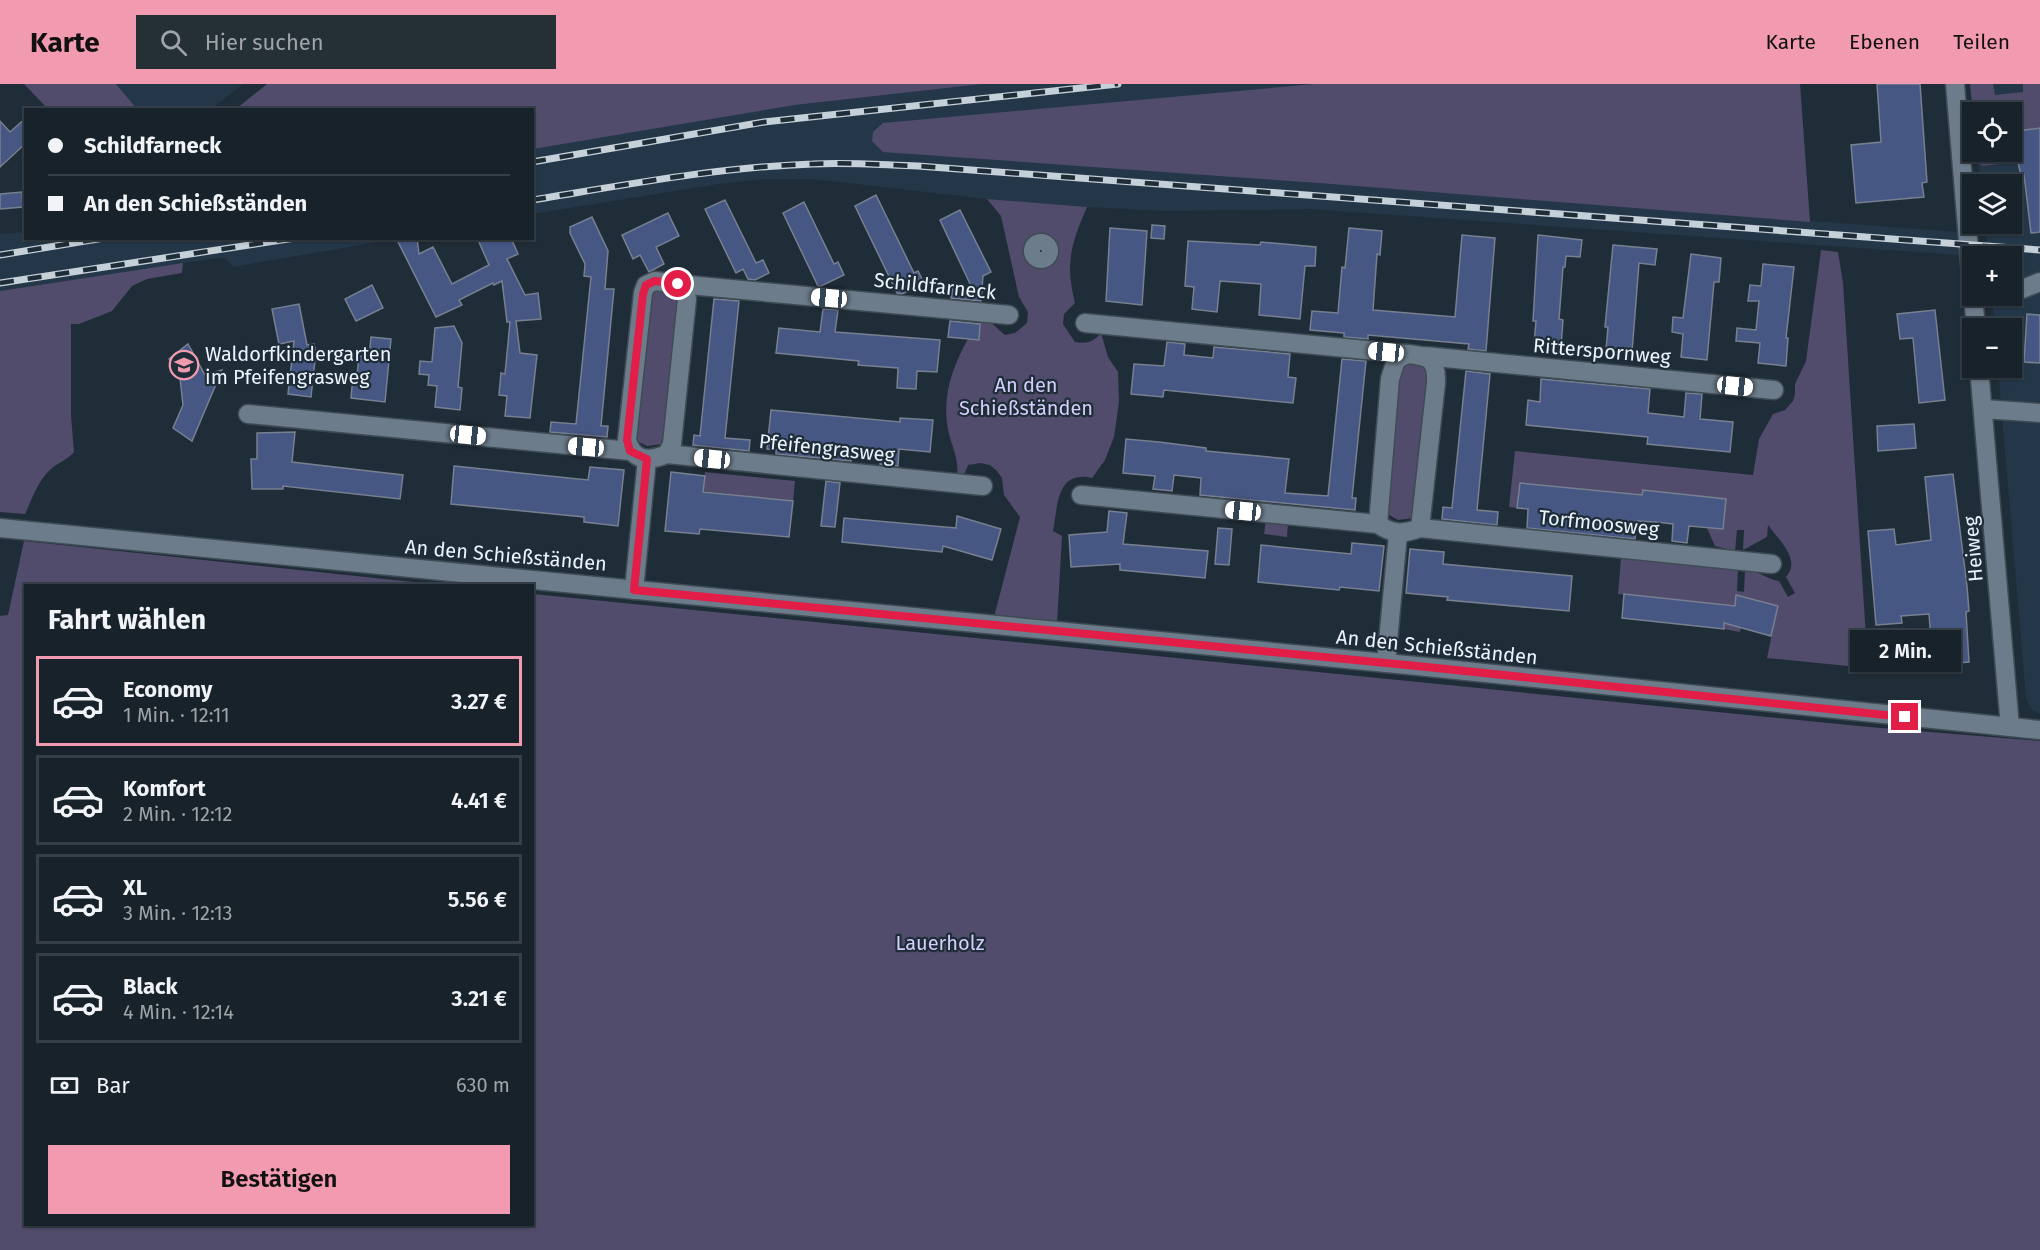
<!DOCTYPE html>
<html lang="de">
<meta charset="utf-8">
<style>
:root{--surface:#17222a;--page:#242f36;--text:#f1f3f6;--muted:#9ea4a8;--line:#363f47;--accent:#f29aaf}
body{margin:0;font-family:"Fira Sans",sans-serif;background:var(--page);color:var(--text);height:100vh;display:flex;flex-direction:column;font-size:22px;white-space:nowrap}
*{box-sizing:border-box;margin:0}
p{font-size:20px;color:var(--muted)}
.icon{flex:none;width:33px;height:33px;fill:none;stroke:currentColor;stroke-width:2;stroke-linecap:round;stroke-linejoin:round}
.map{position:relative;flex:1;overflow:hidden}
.sheet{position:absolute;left:24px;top:500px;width:510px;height:642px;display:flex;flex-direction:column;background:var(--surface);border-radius:0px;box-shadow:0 2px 4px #0004,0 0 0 2px var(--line)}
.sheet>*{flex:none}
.banner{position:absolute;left:24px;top:24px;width:510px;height:132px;border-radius:0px;box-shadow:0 2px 4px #0004,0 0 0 2px var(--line);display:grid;align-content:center;height:132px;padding:0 24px;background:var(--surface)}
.buttons{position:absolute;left:1962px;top:18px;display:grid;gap:12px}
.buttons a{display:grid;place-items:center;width:60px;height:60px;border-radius:0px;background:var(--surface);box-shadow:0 2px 4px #0004,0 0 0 2px var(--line);font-size:30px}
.end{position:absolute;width:27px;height:27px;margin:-14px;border:8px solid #e11d48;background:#fff;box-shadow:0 0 0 3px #fff}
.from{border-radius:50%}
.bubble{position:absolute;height:42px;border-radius:0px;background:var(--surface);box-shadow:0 2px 4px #0004,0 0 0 2px var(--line);font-size:20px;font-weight:600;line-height:42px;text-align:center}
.car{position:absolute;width:18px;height:36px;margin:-18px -9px;border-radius:8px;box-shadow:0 0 4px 2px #0007;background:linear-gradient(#fff 24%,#345 0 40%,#fff 0 76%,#345 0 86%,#fff 0)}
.banner b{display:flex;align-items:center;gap:21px;height:57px;font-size:22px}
.banner b+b{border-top:2px solid var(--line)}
.banner i{width:15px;height:15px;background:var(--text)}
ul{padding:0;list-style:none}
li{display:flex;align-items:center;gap:18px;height:90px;margin:0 12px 9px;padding:0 12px;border:3px solid var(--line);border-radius:0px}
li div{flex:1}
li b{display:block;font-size:22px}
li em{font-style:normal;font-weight:600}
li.current{border-color:var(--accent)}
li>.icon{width:54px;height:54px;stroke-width:1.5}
h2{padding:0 24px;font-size:27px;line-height:72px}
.pay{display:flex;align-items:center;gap:15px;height:66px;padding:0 24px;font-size:22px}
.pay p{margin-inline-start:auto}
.primary-button{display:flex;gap:12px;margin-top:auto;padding:12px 24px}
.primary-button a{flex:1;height:69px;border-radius:0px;background:var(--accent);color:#111;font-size:24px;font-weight:600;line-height:69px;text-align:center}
header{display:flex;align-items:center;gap:36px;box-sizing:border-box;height:84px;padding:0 30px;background:var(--accent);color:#111}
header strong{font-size:28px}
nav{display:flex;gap:33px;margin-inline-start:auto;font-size:21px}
.search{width:420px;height:54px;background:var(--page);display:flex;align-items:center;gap:15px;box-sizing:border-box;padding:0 21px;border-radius:0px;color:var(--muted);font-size:22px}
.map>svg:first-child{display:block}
.built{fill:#243748}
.green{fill:#524c6c;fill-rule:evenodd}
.building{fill:#465784;stroke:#777f91;stroke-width:1.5}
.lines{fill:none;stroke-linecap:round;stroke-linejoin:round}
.minor-casing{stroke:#3f4b54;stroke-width:21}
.minor{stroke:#6c7c8a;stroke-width:18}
.rail-casing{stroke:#c6d0d9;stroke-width:7}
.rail{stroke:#1f2d38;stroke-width:4.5;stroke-dasharray:14;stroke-linecap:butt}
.route{stroke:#e11d48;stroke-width:8}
.labels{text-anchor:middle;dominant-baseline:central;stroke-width:4.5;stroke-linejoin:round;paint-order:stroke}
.street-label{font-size:20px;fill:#ecf5fd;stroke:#1f2d38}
.poi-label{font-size:20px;fill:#ecf5fd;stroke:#1f2d38;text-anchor:start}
.park-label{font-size:20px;fill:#d5cefc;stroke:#1f2d38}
</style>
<header>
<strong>Karte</strong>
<div class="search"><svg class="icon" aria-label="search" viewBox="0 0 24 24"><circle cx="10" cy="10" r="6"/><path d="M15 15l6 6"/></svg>Hier suchen</div>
<nav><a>Karte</a><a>Ebenen</a><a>Teilen</a></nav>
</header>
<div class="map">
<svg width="2040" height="1166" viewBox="0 0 2040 1166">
<rect width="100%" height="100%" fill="#1f2d38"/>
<g class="built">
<path d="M116,0H243L210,26L137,25Z"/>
<path d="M982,0H1800L1810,137L1958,148L1960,171L1309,125L1168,127L1087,123L987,115L813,95H764L718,100L533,130V65L795,21Z"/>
<path d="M1970,0H2040V630L2031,625L2026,614L1998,284H2012V244H1995L1992,212H2012V172H1989L1985,140H2012V100H1981L1977,68H2012V28H1973Z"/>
<path d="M25,148L26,154L395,155L233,183L224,173L0,207V150Z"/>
</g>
<g class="green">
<path d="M24,0H116L137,25H48Z"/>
<path d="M267,0H982L795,21L533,65L532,26L236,25Z"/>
<path d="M1315,0H1800L1810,138L1332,100L883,68L872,57L873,48L883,39Z"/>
<path d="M1970,0H1993L1995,11L2023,8V0H2040V44L2012,48V28H1973Z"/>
<path d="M1977,68H2001V72L1999,73L2000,80L1983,82L1979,80Z"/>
<path d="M987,115L1087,123C1071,160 1065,179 1075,219L1064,230L1063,240L1075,258C1088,260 1093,258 1101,249L1108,273L1118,288L1119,318L1114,353L1105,376L1092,394C1056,386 1058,422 1053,447L1062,452L1057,539L994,533L1020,433L1004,411L1002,394L997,387L990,381L980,379L968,381L963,393L957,392C959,376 953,365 949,350C941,316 951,285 968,255L979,256L980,237H989L1005,251L1015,249L1027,239L1028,228L1019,213L1001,132ZM1039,158C1046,158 1051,163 1049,170L1045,175L1037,174L1033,168V163Z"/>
<path d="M1821,166L1838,168L1843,199L1868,584L1767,574L1778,522L1748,515L1740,548L1724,545L1726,521L1618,510L1621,474L1738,484L1737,507L1744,508L1745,486C1758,486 1766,495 1779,497L1788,513L1795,509L1786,493C1802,476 1778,455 1768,441L1767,453L1743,466L1744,446H1737L1735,467L1715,462L1707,444L1723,445L1726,415L1695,412L1692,442L1689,438L1673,442L1671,440L1674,409L1643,406L1640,437L1622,410L1520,399L1517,424L1509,423L1515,367L1753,391L1759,355L1773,330L1785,326L1793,317L1795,310V300L1806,277Z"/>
<path d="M183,179L182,189L147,195L132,202L112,227L79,240H71V332L74,368C67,376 59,378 51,385C38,396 32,415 25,430L0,428V207Z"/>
<path d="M659,205L673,207L681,214L668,345L662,360L647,362L635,356L647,218L653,207Z"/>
<path d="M1410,279L1424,280L1431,288L1413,434L1398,436L1386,429L1397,291L1404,281Z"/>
<path d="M705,388L795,397L793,417L703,407Z"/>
<path d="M1266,436L1288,438L1287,453L1264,450Z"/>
<path d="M24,457L441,501H26V1140H532L533,510L1869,643L2040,657V1166H0V532L8,531Z"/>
</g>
<g class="building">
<path d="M1877,0H1920L1927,98L1922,99L1924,113L1856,119L1851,61L1881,58Z"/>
<path d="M26,34V59L0,83V37L10,48Z"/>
<path d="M2040,44V148L2031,149L2024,91L2021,92L2018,78L2012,79V48Z"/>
<path d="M22,108L23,123L0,125V110Z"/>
<path d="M876,111L914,189L918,187L924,199L902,210L897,209L855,122Z"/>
<path d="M725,116L756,179L763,176L769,189L755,196L748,195L743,185L736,189L705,125Z"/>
<path d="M804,118L834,180L838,178L844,191L821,202H818L783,129Z"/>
<path d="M960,126L991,188L983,192L981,217L951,214L953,202L972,204L940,136Z"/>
<path d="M668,129L679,152L656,163L664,180L649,188L640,171L633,175L622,151Z"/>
<path d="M592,133L608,167L605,205H614L601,342H608L607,353L550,348L551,338L576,340L591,193L584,192L585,180L570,149V143Z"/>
<path d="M1152,141L1165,142L1164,155L1151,154Z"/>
<path d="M1110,144L1147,147L1142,221L1106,217Z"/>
<path d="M1349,144L1382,147L1380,171L1377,170L1373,226L1455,233L1462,151L1495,154L1486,267L1468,265L1469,260L1368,251V255L1344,253V249L1310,246L1312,227L1338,229L1342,183L1345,184Z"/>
<path d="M1538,151L1582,156L1580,173L1566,172L1565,183H1563L1559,235L1563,236L1561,263L1534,260L1536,237H1533Z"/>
<path d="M396,154H417L419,170L433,163L452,200L489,181L479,158L486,154H511L518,170L507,175L525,211L538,209L541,235L516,237L520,269L537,271L530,334L505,332L507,312L499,311L501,289L505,290L510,238H507L502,197L494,201L493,199L459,216L462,221L436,233Z"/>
<path d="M1188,157L1260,161L1261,158L1316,163L1315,182H1305L1300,235L1259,231L1261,200L1220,197L1217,228L1192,225L1194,203L1185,202Z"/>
<path d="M1613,161L1657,165L1655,181L1639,179L1632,268L1606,266L1608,243H1605Z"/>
<path d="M1691,170L1721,174L1719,198H1714L1707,276L1681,273L1683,250L1672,248L1673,233L1683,234Z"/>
<path d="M1763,180L1794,183L1786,254H1788L1786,282L1758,279L1760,259L1736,257L1737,244L1756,246L1759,217H1748L1750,201L1761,202Z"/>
<path d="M372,201L383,224L356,237L345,215Z"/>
<path d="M714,215L739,217L725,354L750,356L749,367L693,361L694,351L700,352Z"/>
<path d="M299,220L307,261L314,260L316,267L311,313L288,310L294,257L279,260L272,225Z"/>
<path d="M823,225L838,226L835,248L940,256L937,288L917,287L916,305L897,304L898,284L858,281L859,277L776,269L779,244L820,248Z"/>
<path d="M1935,226L1945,316L1919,319L1913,254L1900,255L1897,230Z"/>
<path d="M2027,230L2040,231V279L2024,278Z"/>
<path d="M950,237L980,240L979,256L948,253Z"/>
<path d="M454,242L462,259L458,303L462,304L460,326L435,323L437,302L428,301L429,291L419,290L420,277L432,278L435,244Z"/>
<path d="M371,253L391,255L385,318L351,314L353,291H357L359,272L369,273Z"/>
<path d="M1167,258L1185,260L1184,271L1213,274L1214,263L1290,270L1288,293L1296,294L1293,319L1164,306L1163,313L1131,310L1134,280L1164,282Z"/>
<path d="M188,260L205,291L222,286L192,357L173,344L183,321L180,294L169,275Z"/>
<path d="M1342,275L1366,277L1352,414H1356L1355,426L1200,411L1201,394L1174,391L1172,407L1153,405L1155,392L1123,389L1126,355L1159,358L1206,364V367L1289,375L1285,409L1328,412Z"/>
<path d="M1466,287L1490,290L1477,426L1498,428L1497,441L1442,435L1443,423L1452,424Z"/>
<path d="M1541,295L1650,305L1648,329L1684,333L1686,309L1702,310L1700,335L1733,338L1730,368L1647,360L1648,353L1526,341L1528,316L1540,318Z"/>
<path d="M771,326L900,338V334L933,336L930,368L899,365L898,382L880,380L882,367L866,365L852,364L851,377L776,370V366L767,365Z"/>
<path d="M1914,340L1916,364L1878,367L1877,342Z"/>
<path d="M295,348L292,378L403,391L400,415L283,402V405H252L251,375H257V349Z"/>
<path d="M454,382L588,396L590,383L624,386L618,442L584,438V433L451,420Z"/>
<path d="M671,388L705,392L703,408L793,417L789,453L700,445L699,450L665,447Z"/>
<path d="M1953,390L1967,502L1969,527L1966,528L1969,578L1933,581L1929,530L1901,532L1902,539L1876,541L1868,447L1894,445L1896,461L1931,456L1925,393Z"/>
<path d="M826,397L840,399L835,443L821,442Z"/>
<path d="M1520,399L1642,411L1643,406L1726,415L1723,445L1689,442L1687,459L1672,457L1673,440L1656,438L1637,437L1635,455L1527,444L1528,425L1517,424Z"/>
<path d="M1109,427L1127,429L1123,460L1208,467L1205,494L1120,486V480L1071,483L1069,451L1107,448Z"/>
<path d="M957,432L1001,445L992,476L943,462L942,468L842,458L844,434L956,444Z"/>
<path d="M1218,444L1232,445L1229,481L1215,480Z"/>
<path d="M1352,459L1384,462L1379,507L1340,503L1339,506L1258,498L1261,461L1351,470Z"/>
<path d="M1410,465L1444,468L1443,480L1572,492L1569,527L1447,516L1448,513L1406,509Z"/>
<path d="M1624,510L1735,522L1736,511L1778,522L1771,552L1724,539V545L1622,534Z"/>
</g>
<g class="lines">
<g class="minor-casing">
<g id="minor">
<path d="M1955,0L1972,203"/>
<circle cx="1041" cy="167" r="8"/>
<path d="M655,197L678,200L685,206L687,215L672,360L667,370C648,378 633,377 627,356L643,209L646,201Z"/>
<path d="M678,200L1009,231"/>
<path d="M2012,209L2040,198"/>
<path d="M1973,212L1976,244"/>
<path d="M1973,214L1993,212"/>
<path d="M1085,239L1407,270"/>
<path d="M1407,270C1429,272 1437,275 1436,299L1420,444C1404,450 1393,451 1378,440L1390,295L1396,276Z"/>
<path d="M1425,272L1774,306"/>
<path d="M1979,284L2010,643"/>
<path d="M1983,325L2040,329"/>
<path d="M248,330L630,367"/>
<path d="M667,370L983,402"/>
<path d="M1081,411L1378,440"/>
<path d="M0,444L1417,582L2040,646"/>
<path d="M1420,444L1772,480"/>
<path d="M634,506L647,375"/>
<path d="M1386,579L1398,450"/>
</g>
</g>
<use href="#minor" class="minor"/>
<g class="rail-casing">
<g id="rail">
<path d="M532,78L764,38L1118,0"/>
<path d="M532,116C625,101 719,83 813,80C848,78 883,81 918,82L2040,166"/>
<path d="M0,171L104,154"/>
<path d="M0,199L295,154"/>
</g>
</g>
<use href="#rail" class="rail"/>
</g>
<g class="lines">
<path class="route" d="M678,200L655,197L646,201L643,210L627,356L630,367L647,375L634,506L1417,582L1905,633"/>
</g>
<defs>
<g id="school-ring" transform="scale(1.5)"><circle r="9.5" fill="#1f2d38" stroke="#f29aaf" stroke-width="1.5"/><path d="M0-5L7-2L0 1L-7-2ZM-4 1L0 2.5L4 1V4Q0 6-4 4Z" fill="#f29aaf"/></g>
</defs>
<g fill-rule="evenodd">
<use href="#school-ring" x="184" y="281"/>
</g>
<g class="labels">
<g class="street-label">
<text transform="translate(935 202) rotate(6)">Schildfarneck</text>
<text transform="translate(1602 267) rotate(5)">Ritterspornweg</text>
<text transform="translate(827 364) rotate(6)">Pfeifengrasweg</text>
<text transform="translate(1599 439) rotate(6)">Torfmoosweg</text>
<text transform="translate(1973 465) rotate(-95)">Heiweg</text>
<text transform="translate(506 471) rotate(5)">An den Schießständen</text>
<text transform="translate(1437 563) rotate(6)">An den Schießständen</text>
</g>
<g class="poi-label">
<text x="205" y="270">Waldorfkindergarten<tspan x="205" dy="23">im Pfeifengrasweg</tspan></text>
</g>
<g class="park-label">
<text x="1026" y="301">An den<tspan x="1026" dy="23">Schießständen</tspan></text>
<text x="940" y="859">Lauerholz</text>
</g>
</g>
</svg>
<div class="buttons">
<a><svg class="icon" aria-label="locate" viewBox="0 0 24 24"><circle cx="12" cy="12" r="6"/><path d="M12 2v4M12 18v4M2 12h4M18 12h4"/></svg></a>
<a><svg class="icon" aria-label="layers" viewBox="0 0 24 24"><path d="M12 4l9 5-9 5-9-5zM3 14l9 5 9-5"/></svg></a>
<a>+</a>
<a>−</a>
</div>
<i class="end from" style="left:678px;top:200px"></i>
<i class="end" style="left:1905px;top:633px"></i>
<div class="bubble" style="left:1850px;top:546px;width:111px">2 Min.</div>
<i class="car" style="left:829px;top:214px;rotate:275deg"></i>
<i class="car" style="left:1386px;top:268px;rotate:276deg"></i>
<i class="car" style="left:1735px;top:302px;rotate:96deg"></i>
<i class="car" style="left:468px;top:351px;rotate:96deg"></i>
<i class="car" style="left:586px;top:363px;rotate:275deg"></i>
<i class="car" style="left:712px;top:375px;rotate:276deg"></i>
<i class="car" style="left:1243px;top:427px;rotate:276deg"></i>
<div class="banner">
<b><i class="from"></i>Schildfarneck</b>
<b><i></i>An den Schießständen</b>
</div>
<section class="sheet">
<h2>Fahrt wählen</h2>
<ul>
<li class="current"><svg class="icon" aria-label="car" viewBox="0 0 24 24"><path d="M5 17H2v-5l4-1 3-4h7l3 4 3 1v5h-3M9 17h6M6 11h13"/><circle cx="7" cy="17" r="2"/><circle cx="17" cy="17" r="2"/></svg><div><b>Economy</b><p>1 Min. · 12:11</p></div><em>3.27 €</em></li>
<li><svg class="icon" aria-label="car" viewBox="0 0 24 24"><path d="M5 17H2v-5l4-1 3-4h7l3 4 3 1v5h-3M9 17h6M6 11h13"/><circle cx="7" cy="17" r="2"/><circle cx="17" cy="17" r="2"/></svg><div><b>Komfort</b><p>2 Min. · 12:12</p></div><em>4.41 €</em></li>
<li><svg class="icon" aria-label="car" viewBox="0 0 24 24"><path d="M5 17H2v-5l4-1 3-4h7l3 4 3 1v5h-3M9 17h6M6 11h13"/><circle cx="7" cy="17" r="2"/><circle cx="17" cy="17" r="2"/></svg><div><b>XL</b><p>3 Min. · 12:13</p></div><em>5.56 €</em></li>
<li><svg class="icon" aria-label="car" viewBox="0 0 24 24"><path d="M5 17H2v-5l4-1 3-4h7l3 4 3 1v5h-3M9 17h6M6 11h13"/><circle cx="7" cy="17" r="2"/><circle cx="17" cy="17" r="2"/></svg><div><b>Black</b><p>4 Min. · 12:14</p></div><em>3.21 €</em></li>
</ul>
<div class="pay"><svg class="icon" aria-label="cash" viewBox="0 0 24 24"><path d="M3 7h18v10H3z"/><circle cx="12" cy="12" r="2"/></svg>Bar<p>630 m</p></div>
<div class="primary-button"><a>Bestätigen</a></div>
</section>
</div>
